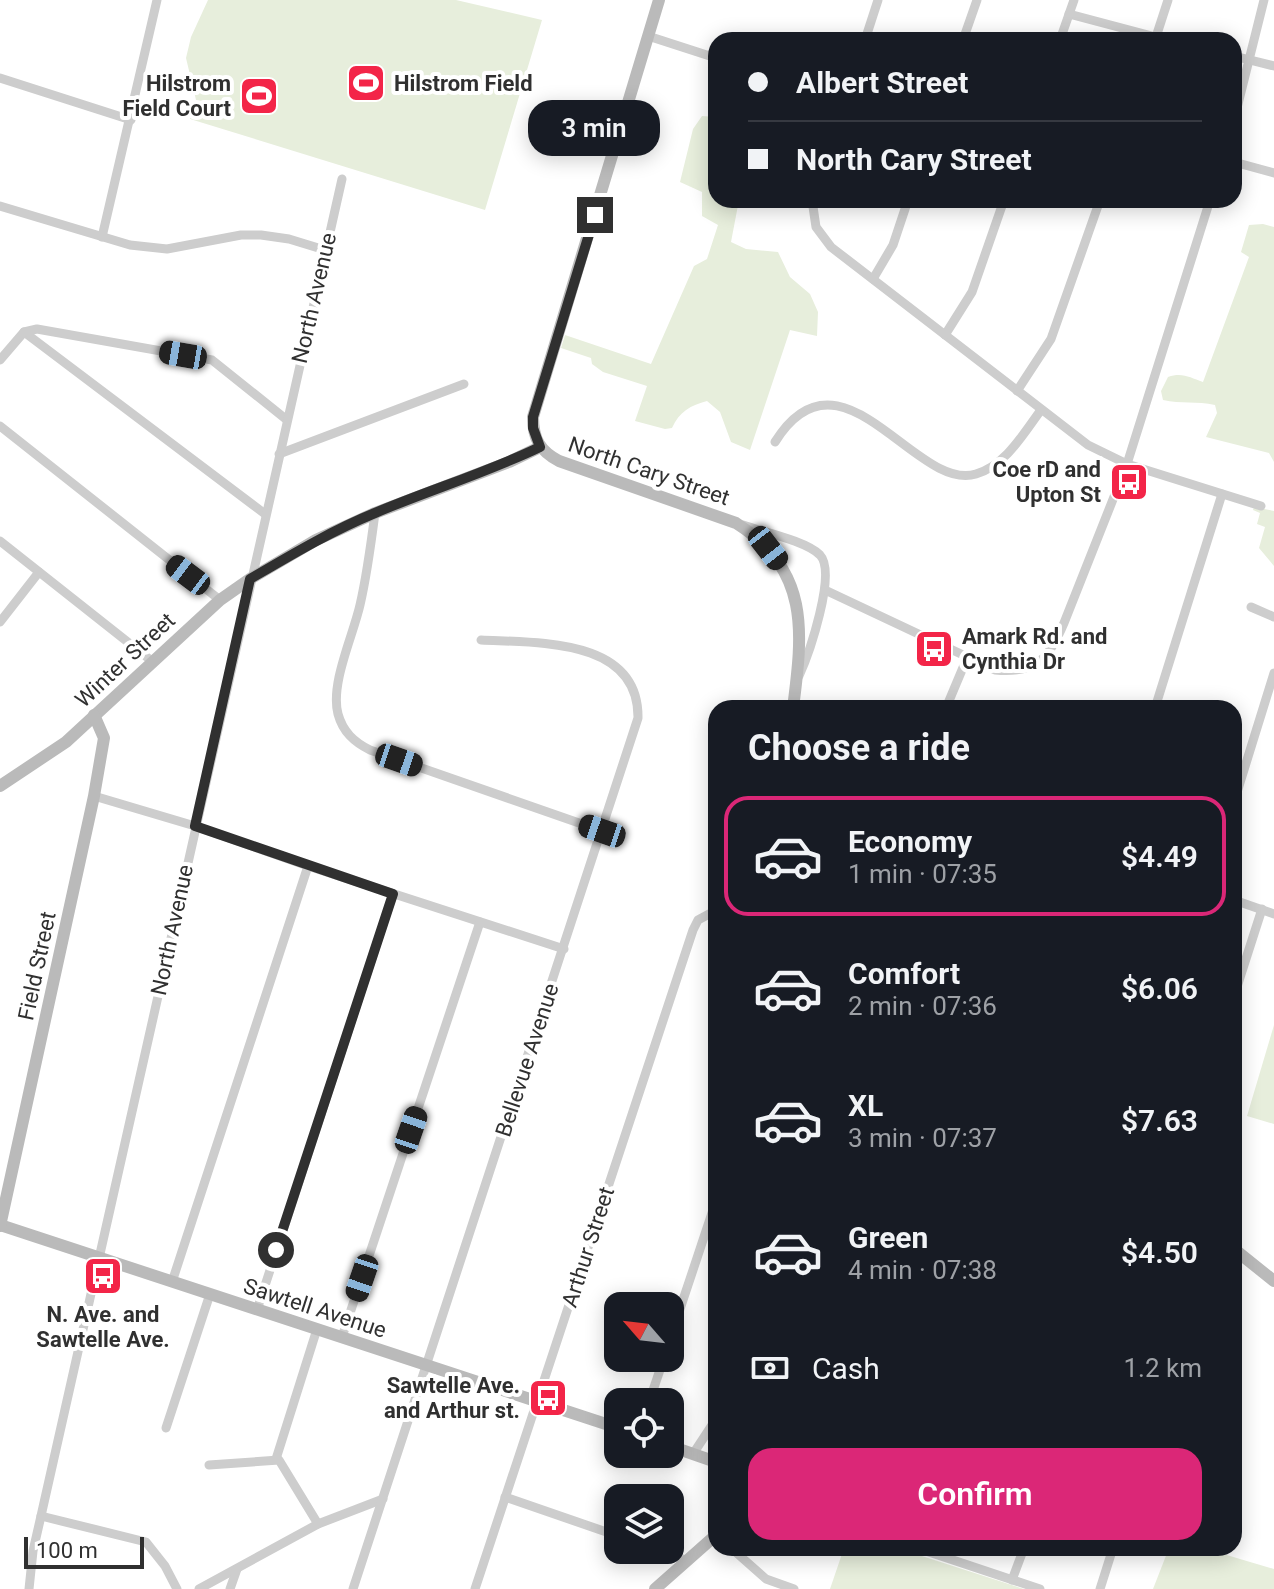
<!DOCTYPE html>
<meta charset="utf-8">
<style>
:root{--surface:#171b24;--page:#20242c;--text:#f1f3f6;--muted:#9ea1a6;--line:#363941;--accent:#db2777}
body{margin:0;font-family:Roboto,sans-serif;background:var(--page);color:var(--text);height:100vh;display:flex;flex-direction:column;font-size:30px;white-space:nowrap}
*{box-sizing:border-box;margin:0}
p{font-size:26px;color:var(--muted)}
.icon{flex:none;width:44px;height:44px;fill:none;stroke:currentColor;stroke-width:2;stroke-linecap:round;stroke-linejoin:round}
.map{position:relative;flex:1;overflow:hidden}
.drawer{position:absolute;left:708px;top:700px;width:534px;height:856px;display:flex;flex-direction:column;background:var(--surface);border-radius:24px;box-shadow:0 4px 20px #0003}
.drawer>*{flex:none}
.banner{position:absolute;left:708px;top:32px;width:534px;height:176px;border-radius:24px;box-shadow:0 4px 20px #0003;display:grid;align-content:center;height:176px;padding:0 40px;background:var(--surface)}
.needle{width:52px;rotate:298deg}
.buttons{position:absolute;left:604px;top:1292px;display:grid;gap:16px}
.buttons a{display:grid;place-items:center;width:80px;height:80px;border-radius:16px;background:var(--surface);box-shadow:0 4px 20px #0003;font-size:40px}
.scale{position:absolute;left:24px;bottom:20px;width:120px;box-sizing:border-box;padding-left:8px;border:4px solid #303030;border-top:0;font-size:22px;line-height:28px;white-space:nowrap;color:#303030;-webkit-text-stroke:6px #fff;paint-order:stroke}
.end{position:absolute;width:36px;height:36px;margin:-18px;border:10px solid #303030;background:#fff;box-shadow:0 0 0 4px #fff}
.from{border-radius:50%}
.bubble{position:absolute;height:56px;border-radius:24px;background:var(--surface);box-shadow:0 4px 20px #0003;font-size:26px;font-weight:600;line-height:56px;text-align:center}
.car{position:absolute;width:24px;height:48px;margin:-24px -12px;border-radius:10px;box-shadow:0 0 6px 2px #0007;background:linear-gradient(#222 24%,#8ab4d8 0 40%,#222 0 76%,#8ab4d8 0 86%,#222 0)}
.banner b{display:flex;align-items:center;gap:28px;height:76px;font-size:30px}
.banner b+b{border-top:2px solid var(--line)}
.banner i{width:20px;height:20px;background:var(--text)}
ul{padding:0;list-style:none}
li{display:flex;align-items:center;gap:24px;height:120px;margin:0 16px 12px;padding:0 24px;border:4px solid transparent;border-radius:24px}
li div{flex:1}
li b{display:block;font-size:30px}
li em{font-style:normal;font-weight:600}
li.selected{border-color:var(--accent)}
li>.icon{width:72px;height:72px;stroke-width:1.5}
h2{padding:0 40px;font-size:36px;line-height:96px}
.pay{display:flex;align-items:center;gap:20px;height:88px;padding:0 40px;font-size:30px}
.pay p{margin-inline-start:auto}
.primary-button{display:flex;gap:16px;margin-top:auto;padding:16px 40px}
.primary-button a{flex:1;height:92px;border-radius:24px;background:var(--accent);color:#fff;font-size:32px;font-weight:600;line-height:92px;text-align:center}
.map>svg:first-child{display:block}
.green{fill:#e7eedc}
.lines{fill:none;stroke-linecap:round;stroke-linejoin:round}
.street{stroke:#cdcdcd;stroke-width:9}
.secondary{stroke:#bababa;stroke-width:12}
.route{stroke:#303030;stroke-width:10}
.labels{text-anchor:middle;dominant-baseline:central;stroke-width:8;stroke-linejoin:round;paint-order:stroke}
.poi-label{font-size:22px;font-weight:bold;fill:#303030;stroke:#fff;text-anchor:end}
.street-label{font-size:22px;fill:#303030;stroke:#fff}
</style>
<div class="map">
<svg width="1274" height="1589" viewBox="0 0 1274 1589">
<rect width="100%" height="100%" fill="#fff"/>
<g class="green">
<path d="M208,0H456L542,20L485,210L190,119L196,100L186,58L191,37Z"/>
<path d="M702,116L716,117V200H739L731,242L746,249L778,252L790,277L810,294L818,312L817,336L790,330L750,450L731,442L720,412L707,401C691,405 679,412 672,428L665,429L635,421L647,386L603,372L592,364L591,358L561,348L565,335L651,364L694,266L707,259L718,225L702,216V192L680,182L693,129Z"/>
<path d="M1263,224L1274,227V462L1269,453L1206,437L1217,413L1215,405C1197,401 1181,404 1163,400L1161,391L1168,377C1183,372 1190,378 1203,382L1249,257L1241,252L1249,225Z"/>
<path d="M1254,507L1274,511V566L1259,548L1265,527L1257,524L1260,513L1253,510Z"/>
<path d="M1274,1025V1124L1247,1116Z"/>
<path d="M844,1548H897L1024,1589H830Z"/>
<path d="M1169,1548H1203L1274,1569V1589H1153Z"/>
</g>
<g class="lines">
<g class="street">
<path d="M1069,14L1167,40"/>
<path d="M648,36L716,58"/>
<path d="M865,40L878,0"/>
<path d="M963,40L977,0"/>
<path d="M1060,40L1074,0"/>
<path d="M1155,40L1168,0"/>
<path d="M1234,56L1274,66"/>
<path d="M0,78L131,120"/>
<path d="M1234,120L1264,0"/>
<path d="M1234,162L1274,173"/>
<path d="M812,200L816,227L831,247L1088,445L1127,464L1261,506"/>
<path d="M0,206L130,245L167,249L241,235H261L289,239L325,250"/>
<path d="M102,237L157,0"/>
<path d="M873,279L893,245L908,200"/>
<path d="M24,332L265,514"/>
<path d="M945,335L972,292L1004,200"/>
<path d="M0,360L24,332L37,329L212,360L287,420"/>
<path d="M1017,391L1051,339L1100,200"/>
<path d="M0,426L220,600"/>
<path d="M775,442C841,336 916,493 976,474C1006,465 1023,434 1041,410"/>
<path d="M279,454L464,384"/>
<path d="M375,513C371,544 367,575 360,605C353,636 330,684 338,714C343,732 354,742 370,750L602,831"/>
<path d="M743,525C763,532 806,541 820,555C837,573 809,654 799,676"/>
<path d="M0,541L153,662"/>
<path d="M825,590L995,670C1036,674 1049,659 1064,623L1127,464L1210,200"/>
<path d="M1251,607L1274,617"/>
<path d="M0,622L39,572"/>
<path d="M946,708L967,658"/>
<path d="M1155,708L1222,494"/>
<path d="M94,796L195,826L308,866L564,949"/>
<path d="M1234,802L1274,673"/>
<path d="M1234,900L1274,914"/>
<path d="M1234,996L1262,909"/>
<path d="M172,1282L308,866"/>
<path d="M257,1310L393,894"/>
<path d="M342,1337L480,922"/>
<path d="M670,1339L716,1201"/>
<path d="M649,1402L664,1358"/>
<path d="M166,1428L210,1294"/>
<path d="M693,1454L716,1419"/>
<path d="M276,1459L317,1329"/>
<path d="M209,1465L279,1460L318,1524"/>
<path d="M505,1497L618,1536"/>
<path d="M41,1516L146,1542L165,1566L177,1589"/>
<path d="M731,1548L766,1579L794,1589"/>
<path d="M917,1548L1040,1589"/>
<path d="M657,1550L688,1561"/>
<path d="M1012,1580L1024,1548"/>
<path d="M29,1589L33,1551L41,1516L342,179"/>
<path d="M199,1589L318,1524L383,1499"/>
<path d="M230,1589L237,1569"/>
<path d="M353,1589L638,718C639,638 538,643 481,640"/>
<path d="M475,1589L693,930L698,920L711,913"/>
<path d="M1100,1589L1113,1548"/>
</g>
<g class="secondary">
<path d="M659,0L533,417C533,439 540,451 559,461L736,523C810,570 803,631 793,708"/>
<path d="M0,786L66,742L220,600L250,579L316,540L375,513L509,462L540,447"/>
<path d="M0,1225L618,1428"/>
<path d="M0,1226L94,796L104,738L94,715"/>
<path d="M1234,1249L1274,1281"/>
<path d="M670,1446L716,1462"/>
<path d="M655,1589L716,1535"/>
</g>
</g>
<g class="lines">
<path class="route" d="M276,1250L393,894L195,826L250,579C291,555 331,531 375,513C429,490 486,473 540,447L533,428V417L595,215"/>
</g>
<defs>
<g id="stadium-square" transform="scale(2)"><rect x="-9" y="-9" width="18" height="18" rx="4" fill="#f32548" stroke="#fff"/><path d="M0-5a6.5 5 0 1 0 0 10a6.5 5 0 1 0 0-10ZM-3.5-1.8h7v3.6h-7Z" fill="#fff"/></g>
<g id="bus-square" transform="scale(2)"><rect x="-9" y="-9" width="18" height="18" rx="4" fill="#f32548" stroke="#fff"/><path d="M-5-6H5V4H4V6H2V4H-2V6H-4V4H-5ZM-3.5-4V0h7V-4ZM-3.5 1.2v1.5H-2V1.2ZM2 1.2v1.5H3.5V1.2Z" fill="#fff"/></g>
</defs>
<g fill-rule="evenodd">
<use href="#stadium-square" x="366" y="83"/>
<use href="#stadium-square" x="259" y="96"/>
<use href="#bus-square" x="1129" y="482"/>
<use href="#bus-square" x="934" y="649"/>
<use href="#bus-square" x="103" y="1276"/>
<use href="#bus-square" x="548" y="1398"/>
</g>
<g class="labels">
<g class="poi-label">
<text x="231" y="83">Hilstrom<tspan x="231" dy="25">Field Court</tspan></text>
<text x="394" y="83" text-anchor="start">Hilstrom Field</text>
<text x="1101" y="469">Coe rD and<tspan x="1101" dy="25">Upton St</tspan></text>
<text x="962" y="636" text-anchor="start">Amark Rd. and<tspan x="962" dy="25">Cynthia Dr</tspan></text>
<text x="103" y="1314" text-anchor="middle">N. Ave. and<tspan x="103" dy="25">Sawtelle Ave.</tspan></text>
<text x="520" y="1385">Sawtelle Ave.<tspan x="520" dy="25">and Arthur st.</tspan></text>
</g>
<g class="street-label">
<text transform="translate(314 298) rotate(-77)">North Avenue</text>
<text transform="translate(649 471) rotate(19)">North Cary Street</text>
<text transform="translate(125 660) rotate(-43)">Winter Street</text>
<text transform="translate(172 930) rotate(-78)">North Avenue</text>
<text transform="translate(37 966) rotate(-78)">Field Street</text>
<text transform="translate(527 1060) rotate(-72)">Bellevue Avenue</text>
<text transform="translate(588 1247) rotate(-72)">Arthur Street</text>
<text transform="translate(315 1308) rotate(18)">Sawtell Avenue</text>
</g>
</g>
</svg>
<div class="buttons">
<a><svg class="needle" viewBox="-14 -14 28 28"><path d="M0-13l5 13h-10z" fill="#e53935"/><path d="M0 13l5-13h-10z" fill="#9ea1a6"/></svg></a>
<a><svg class="icon" aria-label="locate" viewBox="0 0 24 24"><circle cx="12" cy="12" r="6"/><path d="M12 2v4M12 18v4M2 12h4M18 12h4"/></svg></a>
<a><svg class="icon" aria-label="layers" viewBox="0 0 24 24"><path d="M12 4l9 5-9 5-9-5zM3 14l9 5 9-5"/></svg></a>
</div>
<div class="scale">100 m</div>
<i class="end from" style="left:276px;top:1250px"></i>
<i class="end" style="left:595px;top:215px"></i>
<div class="bubble" style="left:528px;top:100px;width:132px">3 min</div>
<i class="car" style="left:183px;top:355px;rotate:280deg"></i>
<i class="car" style="left:768px;top:548px;rotate:142deg"></i>
<i class="car" style="left:188px;top:575px;rotate:307deg"></i>
<i class="car" style="left:399px;top:760px;rotate:109deg"></i>
<i class="car" style="left:602px;top:831px;rotate:289deg"></i>
<i class="car" style="left:411px;top:1130px;rotate:19deg"></i>
<i class="car" style="left:362px;top:1278px;rotate:199deg"></i>
<div class="banner">
<b><i class="from"></i>Albert Street</b>
<b><i></i>North Cary Street</b>
</div>
<section class="drawer">
<h2>Choose a ride</h2>
<ul>
<li class="selected"><svg class="icon" aria-label="car" viewBox="0 0 24 24"><path d="M5 17H2v-5l4-1 3-4h7l3 4 3 1v5h-3M9 17h6M6 11h13"/><circle cx="7" cy="17" r="2"/><circle cx="17" cy="17" r="2"/></svg><div><b>Economy</b><p>1 min · 07:35</p></div><em>$4.49</em></li>
<li><svg class="icon" aria-label="car" viewBox="0 0 24 24"><path d="M5 17H2v-5l4-1 3-4h7l3 4 3 1v5h-3M9 17h6M6 11h13"/><circle cx="7" cy="17" r="2"/><circle cx="17" cy="17" r="2"/></svg><div><b>Comfort</b><p>2 min · 07:36</p></div><em>$6.06</em></li>
<li><svg class="icon" aria-label="car" viewBox="0 0 24 24"><path d="M5 17H2v-5l4-1 3-4h7l3 4 3 1v5h-3M9 17h6M6 11h13"/><circle cx="7" cy="17" r="2"/><circle cx="17" cy="17" r="2"/></svg><div><b>XL</b><p>3 min · 07:37</p></div><em>$7.63</em></li>
<li><svg class="icon" aria-label="car" viewBox="0 0 24 24"><path d="M5 17H2v-5l4-1 3-4h7l3 4 3 1v5h-3M9 17h6M6 11h13"/><circle cx="7" cy="17" r="2"/><circle cx="17" cy="17" r="2"/></svg><div><b>Green</b><p>4 min · 07:38</p></div><em>$4.50</em></li>
</ul>
<div class="pay"><svg class="icon" aria-label="cash" viewBox="0 0 24 24"><path d="M3 7h18v10H3z"/><circle cx="12" cy="12" r="2"/></svg>Cash<p>1.2 km</p></div>
<div class="primary-button"><a>Confirm</a></div>
</section>
</div>
